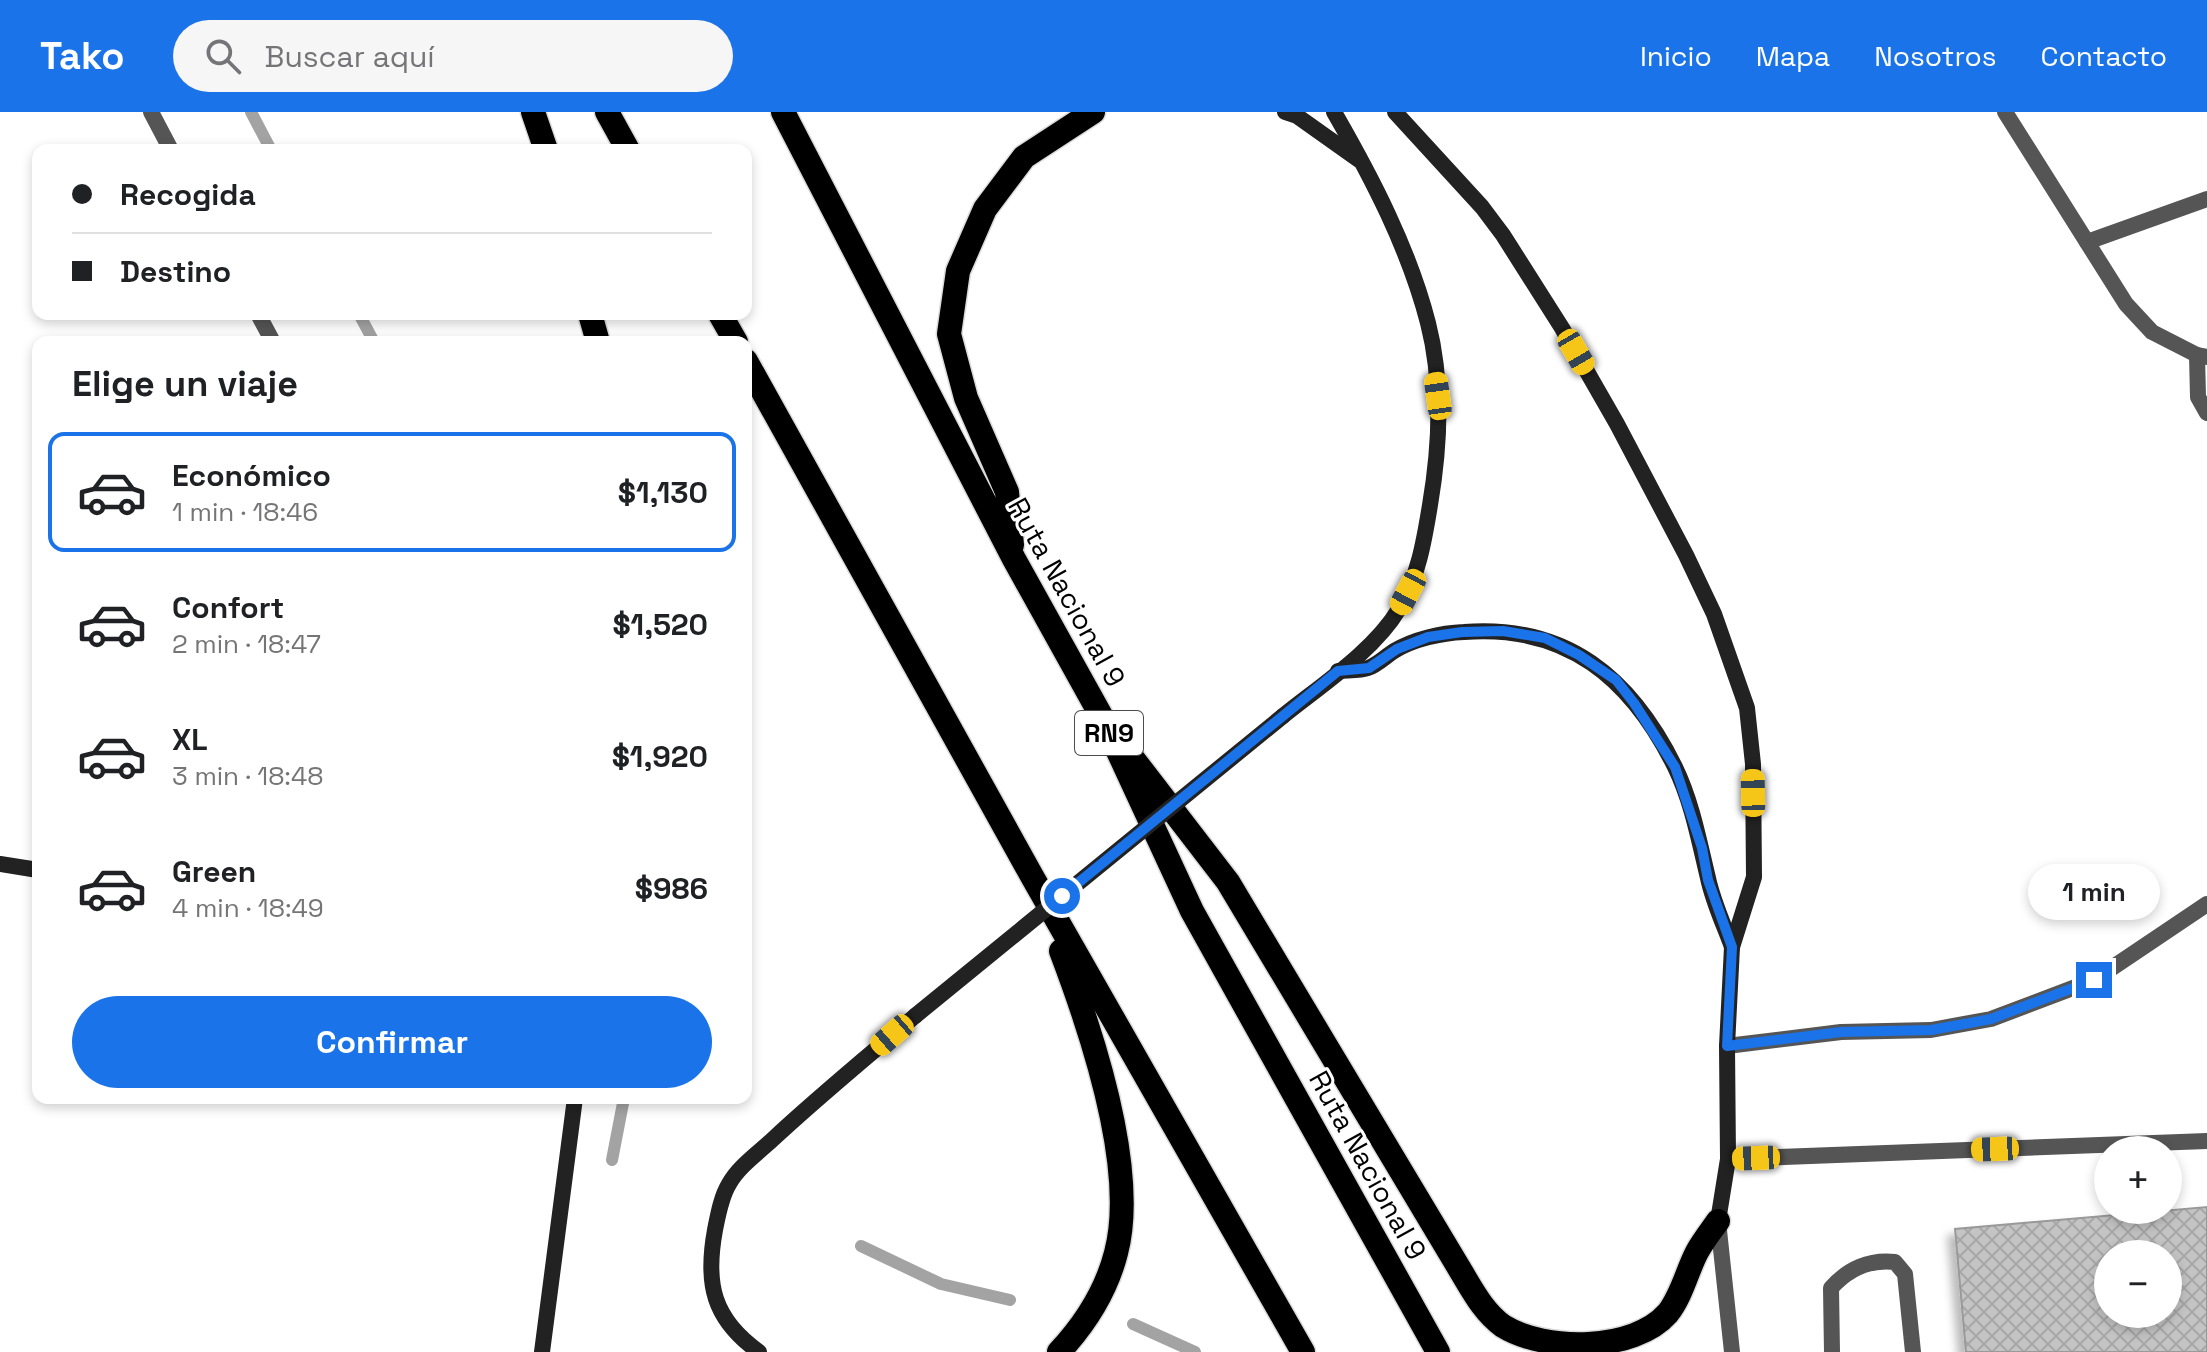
<!DOCTYPE html>
<html lang="es">
<meta charset="utf-8">
<style>
:root{--surface:#fff;--page:#f6f6f6;--text:#202124;--muted:#757577;--line:#e0e0e0;--accent:#1a73e8}
body{margin:0;font-family:"Space Grotesk",sans-serif;background:var(--page);color:var(--text);height:100vh;display:flex;flex-direction:column;font-size:30px;white-space:nowrap}
*{box-sizing:border-box;margin:0}
p{font-size:26px;color:var(--muted)}
.icon{flex:none;width:44px;height:44px;fill:none;stroke:currentColor;stroke-width:2;stroke-linecap:round;stroke-linejoin:round}
.map{position:relative;flex:1;overflow:hidden}
.sheet{position:absolute;left:32px;top:224px;width:720px;height:768px;display:flex;flex-direction:column;background:var(--surface);border-radius:16px;box-shadow:0 4px 12px #0003}
.sheet>*{flex:none}
.guide{position:absolute;left:32px;top:32px;width:720px;height:176px;border-radius:16px;box-shadow:0 4px 12px #0003;display:grid;align-content:center;height:176px;padding:0 40px;background:var(--surface)}
.controls{position:absolute;left:2094px;top:1024px;display:grid;gap:16px}
.controls a{display:grid;place-items:center;width:88px;height:88px;border-radius:50%;background:var(--surface);box-shadow:0 4px 12px #0003;font-size:40px}
.end{position:absolute;width:36px;height:36px;margin:-18px;border:10px solid #1a73e8;background:#fff;box-shadow:0 0 0 4px #fff}
.from{border-radius:50%}
.bubble{position:absolute;height:56px;border-radius:28px;background:var(--surface);box-shadow:0 4px 12px #0003;font-size:26px;font-weight:600;line-height:56px;text-align:center}
.car{position:absolute;width:24px;height:48px;margin:-24px -12px;border-radius:10px;box-shadow:0 0 6px 2px #0007;background:linear-gradient(#f5c518 24%,#345 0 40%,#f5c518 0 76%,#345 0 86%,#f5c518 0)}
.guide b{display:flex;align-items:center;gap:28px;height:76px;font-size:30px}
.guide b+b{border-top:2px solid var(--line)}
.guide i{width:20px;height:20px;background:var(--text)}
ul{padding:0;list-style:none}
li{display:flex;align-items:center;gap:24px;height:120px;margin:0 16px 12px;padding:0 24px;border:4px solid transparent;border-radius:16px}
li div{flex:1}
li b{display:block;font-size:30px}
li em{font-style:normal;font-weight:600}
li.on{border-color:var(--accent)}
li>.icon{width:72px;height:72px;stroke-width:1.5}
h2{padding:0 40px;font-size:36px;line-height:96px}
.primary-button{display:flex;gap:16px;margin-top:auto;padding:16px 40px}
.primary-button a{flex:1;height:92px;border-radius:48px;background:var(--accent);color:#fff;font-size:32px;font-weight:600;line-height:92px;text-align:center}
header{display:flex;align-items:center;gap:48px;box-sizing:border-box;height:112px;padding:0 40px;background:var(--accent);color:#fff}
header strong{font-size:38px}
nav{display:flex;gap:44px;margin-inline-start:auto;font-size:28px}
.search{width:560px;height:72px;background:var(--page);display:flex;align-items:center;gap:20px;box-sizing:border-box;padding:0 28px;border-radius:44px;color:var(--muted);font-size:30px}
.map>svg:first-child{display:block}
.lines{fill:none;stroke-linecap:round;stroke-linejoin:round}
.stream{stroke:#a3a3a3;stroke-width:12}
.building{fill:url(#building-cross-hatch);stroke:#999;stroke-width:2;fill-rule:evenodd;filter:url(#shadow)}
.highway-casing{stroke:#dbdbdb;stroke-width:27}
.lane{stroke:#555;stroke-width:16}
.street{stroke:#555;stroke-width:16}
.secondary{stroke:#222;stroke-width:16}
.highway{stroke:#000;stroke-width:24}
.secondary-bridge{stroke:#222;stroke-width:16}
.route{stroke:#1a73e8;stroke-width:10}
.labels{text-anchor:middle;dominant-baseline:central;stroke-width:6;stroke-linejoin:round;paint-order:stroke}
.shield{fill:#fff;stroke:#4c4c4c;stroke-width:2}
.shield-label{font-size:26px;font-weight:bold;fill:#000}
.street-label{font-size:28px;fill:#000;stroke:#fff}
</style>
<header>
<strong>Tako</strong>
<div class="search"><svg class="icon" aria-label="search" viewBox="0 0 24 24"><circle cx="10" cy="10" r="6"/><path d="M15 15l6 6"/></svg>Buscar aquí</div>
<nav><a>Inicio</a><a>Mapa</a><a>Nosotros</a><a>Contacto</a></nav>
</header>
<div class="map">
<svg width="2207" height="1240" viewBox="0 0 2207 1240">
<defs>
<pattern id="building-cross-hatch" width="8" height="8" patternUnits="userSpaceOnUse" patternTransform="scale(2)"><rect width="8" height="8" fill="#c4c4c4"/><path d="M0 0l8 8M0 8l8-8" fill="none" stroke="#a7a7a7"/></pattern>
<filter id="shadow"><feDropShadow dx="-7" dy="7" stdDeviation="4" flood-color="#0004"/></filter>
</defs>
<rect width="100%" height="100%" fill="#fff"/>
<g class="lines">
<g class="stream">
<path d="M251,0L271,38"/>
<path d="M359,202L374,230"/>
<path d="M612,1048L624,986"/>
<path d="M861,1134L941,1172L1010,1188"/>
<path d="M1133,1212L1195,1240"/>
</g>
</g>
<path class="building" d="M2207,1095V1240H1966L1955,1117ZM2108,1142H2168V1202H2108Z"/>
<g class="lines">
<g class="highway-casing">
<g id="highway">
<path d="M533,0L546,38"/>
<path d="M607,0L628,38"/>
<path d="M783,0L1014,447L1104,609L1192,799L1438,1240"/>
<path d="M590,202L598,230"/>
<path d="M720,202L736,230"/>
<path d="M746,249L1033,766L1303,1240"/>
<path d="M1012,433L1007,380L966,286L949,222L958,159L985,97L1024,45L1093,0"/>
<path d="M1131,644L1228,770L1462,1161C1474,1181 1484,1200 1503,1214C1545,1240 1634,1240 1668,1201C1682,1183 1687,1159 1697,1140C1703,1129 1711,1119 1718,1109"/>
<path d="M1059,1240C1086,1211 1106,1180 1116,1141C1138,1058 1091,918 1061,839"/>
</g>
</g>
<g class="lane">
<path d="M2087,130L2207,87"/>
<path d="M2197,243L2198,285L2207,301"/>
<path d="M1727,934L1841,920L1931,918L1991,907L2094,868L2207,792"/>
<path d="M1728,1047L2207,1029"/>
<path d="M1832,1240L1831,1176C1848,1157 1870,1147 1895,1150L1905,1162L1913,1240"/>
</g>
<g class="street">
<path d="M151,0L171,38"/>
<path d="M2005,0L2126,192L2152,220L2197,243L2207,245"/>
<path d="M258,202L273,230"/>
<path d="M1718,1109L1732,1240"/>
</g>
<g class="secondary">
<path d="M1285,0L1297,4L1359,48"/>
<path d="M1395,0L1482,95L1503,123L1562,216L1617,312L1686,443L1714,502L1747,596L1753,652L1754,765L1732,835L1727,934L1728,1047L1718,1109"/>
<path d="M1338,559C1347,558 1360,559 1368,556C1377,553 1386,544 1394,539C1414,527 1441,521 1464,520C1567,512 1631,566 1675,655C1692,690 1699,729 1708,766C1713,790 1724,813 1732,835"/>
<path d="M1283,604C1320,574 1374,539 1399,497C1418,465 1424,430 1430,393C1440,334 1443,269 1428,211C1409,137 1372,66 1334,0"/>
<path d="M0,752L38,758"/>
<path d="M542,1240L575,986"/>
<path d="M759,1240C713,1207 705,1172 715,1118C718,1103 721,1085 729,1072C738,1055 758,1041 772,1028C818,985 867,945 915,904"/>
</g>
<use href="#highway" class="highway"/>
<path class="secondary-bridge" d="M915,904L1283,604"/>
</g>
<g class="lines">
<path class="route" d="M1062,784L1338,559L1369,556L1397,537L1428,525L1462,520L1503,519L1545,526L1579,543L1616,568L1634,591L1675,655L1702,736L1708,768L1732,835L1727,934L1841,920L1931,918L1991,907L2094,868"/>
</g>
<g class="labels">
<rect class="shield" x="1075" y="599" width="68" height="44" rx="6"/>
<g class="shield-label">
<text x="1109" y="621">RN9</text>
</g>
<g class="street-label">
<text transform="translate(1067 480) rotate(61)">Ruta Nacional 9</text>
<text transform="translate(1368 1053) rotate(61)">Ruta Nacional 9</text>
</g>
</g>
</svg>
<div class="controls">
<a>+</a>
<a>−</a>
</div>
<i class="end from" style="left:1062px;top:784px"></i>
<i class="end" style="left:2094px;top:868px"></i>
<div class="bubble" style="left:2028px;top:752px;width:132px">1 min</div>
<i class="car" style="left:1576px;top:240px;rotate:150deg"></i>
<i class="car" style="left:1438px;top:284px;rotate:352deg"></i>
<i class="car" style="left:1408px;top:480px;rotate:208deg"></i>
<i class="car" style="left:1753px;top:681px;rotate:359deg"></i>
<i class="car" style="left:892px;top:923px;rotate:229deg"></i>
<i class="car" style="left:1995px;top:1037px;rotate:268deg"></i>
<i class="car" style="left:1756px;top:1046px;rotate:268deg"></i>
<div class="guide">
<b><i class="from"></i>Recogida</b>
<b><i></i>Destino</b>
</div>
<section class="sheet">
<h2>Elige un viaje</h2>
<ul>
<li class="on"><svg class="icon" aria-label="car" viewBox="0 0 24 24"><path d="M5 17H2v-5l4-1 3-4h7l3 4 3 1v5h-3M9 17h6M6 11h13"/><circle cx="7" cy="17" r="2"/><circle cx="17" cy="17" r="2"/></svg><div><b>Económico</b><p>1 min · 18:46</p></div><em>$1,130</em></li>
<li><svg class="icon" aria-label="car" viewBox="0 0 24 24"><path d="M5 17H2v-5l4-1 3-4h7l3 4 3 1v5h-3M9 17h6M6 11h13"/><circle cx="7" cy="17" r="2"/><circle cx="17" cy="17" r="2"/></svg><div><b>Confort</b><p>2 min · 18:47</p></div><em>$1,520</em></li>
<li><svg class="icon" aria-label="car" viewBox="0 0 24 24"><path d="M5 17H2v-5l4-1 3-4h7l3 4 3 1v5h-3M9 17h6M6 11h13"/><circle cx="7" cy="17" r="2"/><circle cx="17" cy="17" r="2"/></svg><div><b>XL</b><p>3 min · 18:48</p></div><em>$1,920</em></li>
<li><svg class="icon" aria-label="car" viewBox="0 0 24 24"><path d="M5 17H2v-5l4-1 3-4h7l3 4 3 1v5h-3M9 17h6M6 11h13"/><circle cx="7" cy="17" r="2"/><circle cx="17" cy="17" r="2"/></svg><div><b>Green</b><p>4 min · 18:49</p></div><em>$986</em></li>
</ul>
<div class="primary-button"><a>Confirmar</a></div>
</section>
</div>
